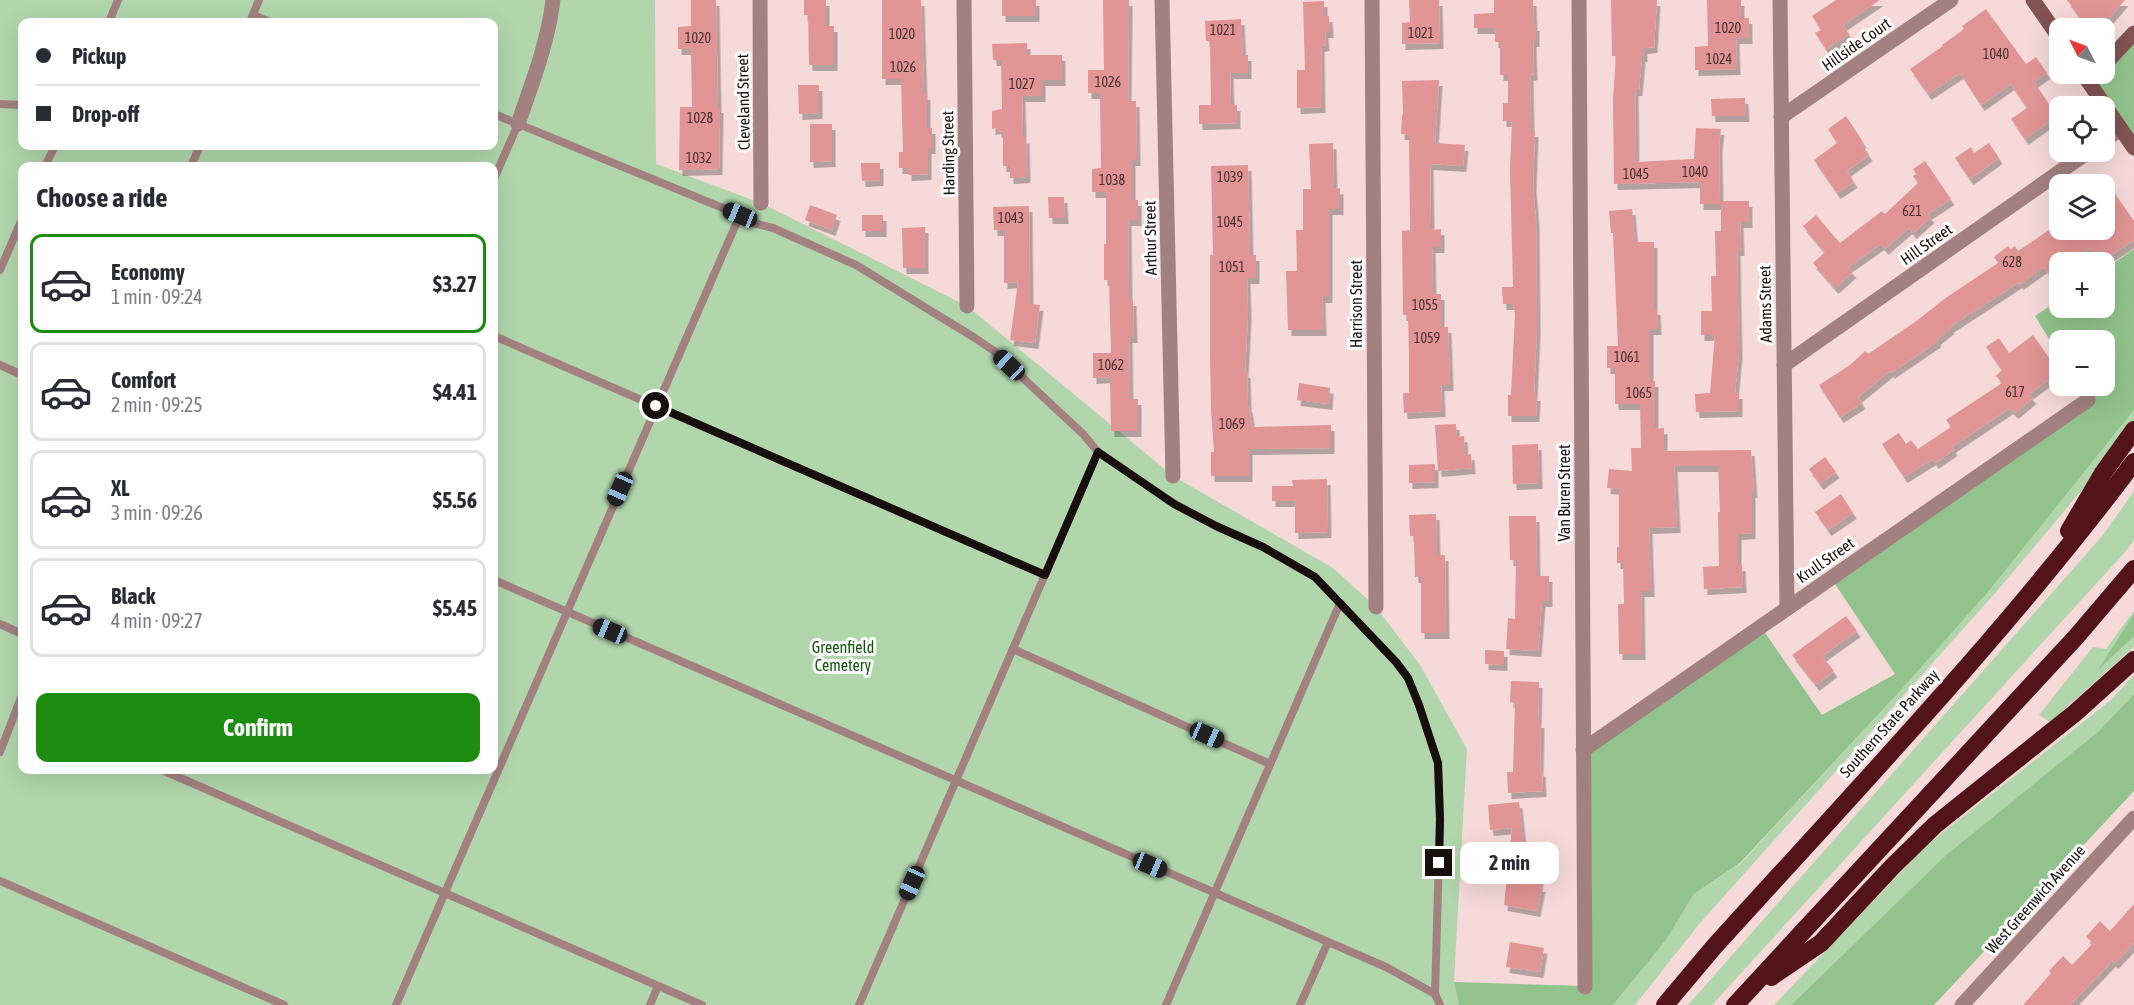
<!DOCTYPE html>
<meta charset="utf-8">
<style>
:root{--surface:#fff;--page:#f7f7f7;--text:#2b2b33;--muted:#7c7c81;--line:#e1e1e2;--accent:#1d8d12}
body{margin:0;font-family:"Asap Condensed",sans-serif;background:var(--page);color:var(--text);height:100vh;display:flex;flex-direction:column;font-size:22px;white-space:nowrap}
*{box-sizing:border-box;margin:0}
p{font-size:20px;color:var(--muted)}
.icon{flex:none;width:33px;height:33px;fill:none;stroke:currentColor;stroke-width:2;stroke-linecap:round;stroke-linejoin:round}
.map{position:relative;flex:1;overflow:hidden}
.sheet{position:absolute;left:18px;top:162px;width:480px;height:612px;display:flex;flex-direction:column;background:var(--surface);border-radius:12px;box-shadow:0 6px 24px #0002}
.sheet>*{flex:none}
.guide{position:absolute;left:18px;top:18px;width:480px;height:132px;border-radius:12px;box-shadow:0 6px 24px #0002;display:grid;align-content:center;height:132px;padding:0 18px;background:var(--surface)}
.needle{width:39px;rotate:312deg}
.fabs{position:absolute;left:2049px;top:18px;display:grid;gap:12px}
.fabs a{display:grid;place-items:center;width:66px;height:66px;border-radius:12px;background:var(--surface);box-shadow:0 6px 24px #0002;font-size:30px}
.end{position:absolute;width:27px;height:27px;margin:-14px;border:8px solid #170e0e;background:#fff;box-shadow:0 0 0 3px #fff}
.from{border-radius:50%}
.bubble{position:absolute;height:42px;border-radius:12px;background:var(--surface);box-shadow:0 6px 24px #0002;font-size:20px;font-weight:700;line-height:42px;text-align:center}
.car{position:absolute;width:18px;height:36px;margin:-18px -9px;border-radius:8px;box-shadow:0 0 4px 2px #0007;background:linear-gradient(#222 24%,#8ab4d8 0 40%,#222 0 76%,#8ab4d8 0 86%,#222 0)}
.guide b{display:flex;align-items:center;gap:21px;height:57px;font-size:22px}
.guide b+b{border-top:2px solid var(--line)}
.guide i{width:15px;height:15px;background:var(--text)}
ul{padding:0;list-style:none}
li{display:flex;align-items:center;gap:18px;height:99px;margin:0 12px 9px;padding:0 6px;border:3px solid var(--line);border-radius:12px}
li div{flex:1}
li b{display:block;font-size:22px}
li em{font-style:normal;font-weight:700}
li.active{border-color:var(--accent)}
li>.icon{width:54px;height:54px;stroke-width:1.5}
h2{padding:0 18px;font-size:27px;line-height:72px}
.cta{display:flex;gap:12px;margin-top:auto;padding:12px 18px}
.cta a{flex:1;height:69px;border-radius:12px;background:var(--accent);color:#fff;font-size:24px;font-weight:700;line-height:69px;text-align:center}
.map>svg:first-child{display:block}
.green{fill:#b1d6ac;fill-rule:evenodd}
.forest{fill:#92c38c}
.building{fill:#e19594;filter:url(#shadow)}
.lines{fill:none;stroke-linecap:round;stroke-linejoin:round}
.lane{stroke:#a38180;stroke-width:8}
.street{stroke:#a38180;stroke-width:15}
.secondary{stroke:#825353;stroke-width:15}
.highway{stroke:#531419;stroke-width:18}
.route{stroke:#170e0e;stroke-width:8}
.labels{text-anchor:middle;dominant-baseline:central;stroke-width:6;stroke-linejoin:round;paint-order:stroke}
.number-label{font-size:14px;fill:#4a3030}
.street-label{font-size:16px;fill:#170e0e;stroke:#fff}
.park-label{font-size:16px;fill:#12550b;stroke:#fff}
</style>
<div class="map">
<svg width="2134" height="1005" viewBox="0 0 2134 1005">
<defs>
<filter id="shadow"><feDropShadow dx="3.5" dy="6" stdDeviation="0" flood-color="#0004"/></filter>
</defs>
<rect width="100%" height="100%" fill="#f5dad9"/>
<g class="green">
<path d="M0,0H655L656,164L761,203L967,306L1173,476L1333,568L1376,607L1420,665L1467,749L1454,982L1459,1005H0ZM22,22H494V146H22ZM22,166H494V770H22Z"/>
<path d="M2134,410V421L2116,450L1997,591L1700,923L1635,1005H1613L1666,940L1694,894L1741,863L1901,690L1988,592Z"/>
<path d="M2134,491V540L2126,551L1712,1005H1688L2103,535Z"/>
<path d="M2134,611V647L2050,722L2039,715L2093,647L2106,649Z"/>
<path d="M2134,675V694L2099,731L1946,855L1791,1005H1774L1927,845L2111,700Z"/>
</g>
<g class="forest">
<path d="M2134,33V148L2089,82L2097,74H2104L2105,65Z"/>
<path d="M2134,249V410L1988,592L1901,690L1740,863L1694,894L1666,940L1613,1005H1459L1454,982L1585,986L1583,750L1761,627L1822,715L1895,674L1831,578L2088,400L2079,386H2104V340H2060L2059,355L2035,316L2059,300L2060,308H2104L2105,269Z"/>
<path d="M2134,614V636L2098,670Z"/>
<path d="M2134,694V791L1934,1005H1791L1946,855L2099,731Z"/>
</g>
<g class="building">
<path d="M691,0H716L718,107H720L719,169L679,170L680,107H692L691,49H678V27L691,26Z"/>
<path d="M804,0H826V26H834V65H809L808,15H804Z"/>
<path d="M882,0H921L924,94H927V128H932V148H928V174L908,175V168H899V152H903L901,79H882Z"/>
<rect x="1002" y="0" width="34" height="16"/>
<path d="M1103,0H1129L1128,101H1136L1137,160H1132V200H1138V220H1128L1129,300H1133L1134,337H1129L1130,399H1138V431H1111L1110,377L1093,378V353H1111L1109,280H1104V244H1106V192H1092V169L1101,168L1100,93H1088V70H1104Z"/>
<path d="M1409,0H1439L1440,43L1402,44V23L1410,22Z"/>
<path d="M1494,0H1533L1534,25H1536V41H1533L1534,74L1530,75L1531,131H1535L1533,185L1536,221L1537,328L1534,395H1537L1536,416H1508V395H1511L1515,314L1513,304H1503L1502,287H1513L1510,169L1512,121H1503V103H1508V75H1500V42H1495V28H1474V14L1494,13Z"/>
<path d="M1611,0H1657L1654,47L1644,48V56H1642L1639,90H1635L1636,162L1694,159L1696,128L1721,129L1719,146L1720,204H1700V182L1614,184L1613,99L1616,56H1612Z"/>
<path d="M1707,0H1741V18H1749V38H1736L1737,69L1695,70V47L1708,46Z"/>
<path d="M1836,0H1880L1843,25L1849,34L1826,49L1815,33L1821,30L1812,16Z"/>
<path d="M2067,0H2125L2101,28H2087Z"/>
<path d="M1324,1V16H1329L1330,32H1325L1326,45L1321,46L1322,107L1297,108V70H1305L1303,2Z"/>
<path d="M1986,9L2026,64L2036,57L2047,73L2034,82L2057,116L2025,139L2011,119L2027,108L2011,84L1981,105L1960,73L1928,94L1910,69L1943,46L1942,45L1964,29L1962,26Z"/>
<path d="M1241,19L1243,55H1248V73H1230L1231,105H1237V123L1199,124V105H1211L1210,41H1206L1205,21Z"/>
<path d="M1027,43V55H1062V80H1042V96H1022L1023,138L1026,137L1027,177L1010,178V166H1003V131L998,132V128L992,129V111L1002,109L1001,60H993L992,44Z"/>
<path d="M1439,80L1435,143L1465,145L1463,166L1430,164L1431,230L1441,229V247H1432L1433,294H1441V327H1448L1450,385H1441L1442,411L1404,413L1403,393H1409V356L1408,315H1403L1402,231L1410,230L1409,134H1401L1402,114L1403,115L1402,81Z"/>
<path d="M798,85H819V113L799,114Z"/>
<path d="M1745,98L1746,116H1712L1711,99Z"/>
<path d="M1846,116L1863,142L1861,143L1869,155L1847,171L1854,182L1837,193L1814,160L1837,143L1828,129Z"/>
<path d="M810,124H832V161L810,162Z"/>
<path d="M1333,143L1334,189L1340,188V209H1329V297H1322L1323,330H1288L1286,271H1297L1296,230H1303V189H1311L1309,144Z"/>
<path d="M1989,143L1999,158L1970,179L1955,158L1971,147L1974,153Z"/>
<path d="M1925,161L1951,199L1928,214L1931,217L1913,233L1909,228L1885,249L1881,244L1848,267L1853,272L1835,288L1813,263L1825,252L1803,226L1816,215L1840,243L1882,211L1885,214L1918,183L1913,176L1916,174L1913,169Z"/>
<path d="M861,163H880V180L862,181Z"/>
<path d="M1248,165L1250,255H1256V278H1247L1248,314L1245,372H1247L1248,407L1249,406L1252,427L1331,425V448L1249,449V476H1211V452H1214L1211,410L1210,353V255H1213L1211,166Z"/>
<path d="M2104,178L2134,221V240L2101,262L2091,248L2069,262H2060V269L2050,276L2044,267L2020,284L2019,282L1950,327L1951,328L1937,339L1938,341L1891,373L1890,371L1858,397L1862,403L1840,417L1819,385L1850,365L1865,351L1868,354L1915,322L1947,297L1998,263L1994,257L2008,246L2011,249L2015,246L2018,251L2049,230H2104Z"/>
<path d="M1048,197H1064L1065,218H1049Z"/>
<path d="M1721,201H1749V222H1740L1741,250H1737L1739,353L1735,393H1739V411L1696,412L1695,394L1710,393L1715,335H1701V311H1712L1711,276H1716L1715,231H1721Z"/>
<path d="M810,205L837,215L832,230L805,220Z"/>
<path d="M1029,206L1030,304L1040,305L1035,343L1010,340L1018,282L1004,283V230H994L993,207Z"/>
<path d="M1632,209L1635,242H1654V309H1657L1658,329H1650V381H1655V429L1664,428V451L1751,450L1754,492H1752V533L1738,534V565H1742L1743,587L1704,589L1703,567L1719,566L1718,512H1720L1718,466H1674L1677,527L1649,528L1651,591H1641L1642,654H1619L1618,604H1624L1623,563H1617V547H1619V489L1607,488L1609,469L1632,471L1631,448H1641L1640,404H1615V368H1607V346H1618L1613,233H1611L1609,211Z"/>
<rect x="862" y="215" width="21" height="16"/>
<path d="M925,227V268H903L902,228Z"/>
<path d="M2033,335L2059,372L2029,394L2033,398L2015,413L2010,408L1952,447L1954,450L1935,463L1933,459L1904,477L1882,444L1899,433L1906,444L1911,440L1918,449L1951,427L1946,420L2002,383L1996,376L2002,370L1986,347L1999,338L2009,353Z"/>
<path d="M1299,383L1330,388L1329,404L1297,400Z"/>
<path d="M1456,424L1457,437L1464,436L1465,455L1471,454L1472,468L1438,471L1435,425Z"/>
<path d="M1538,444L1539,483L1513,484L1512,445Z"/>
<path d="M1825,457L1836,472L1820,484L1809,469Z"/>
<path d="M1435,464V482L1409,483V465Z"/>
<path d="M1327,479L1328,532L1295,533V501H1272V486H1293L1292,480Z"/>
<path d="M1841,494L1853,513L1828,530L1815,512Z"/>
<path d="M1436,514L1437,555H1445L1446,633H1421V577H1415L1414,536H1410L1409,515Z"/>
<path d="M1509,516H1536L1537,576H1549V601H1542L1538,651L1506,649L1508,618L1515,619L1516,560H1510Z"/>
<path d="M1846,616L1857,631L1822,656L1834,671L1816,685L1792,655Z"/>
<path d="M1485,650L1504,651V665L1485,664Z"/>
<path d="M1511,681L1539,682L1538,722H1541L1540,771L1542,770L1543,791L1508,793L1507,772H1513L1515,703L1510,702Z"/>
<path d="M1519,802L1524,851L1542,853L1539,886H1542L1537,911L1504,905L1512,828L1490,830L1488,805Z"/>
<path d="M2134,904V943L2115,963L2112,961L2070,1005H2023L2051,973L2049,971L2063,956L2072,965L2093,943L2086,937L2100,921L2110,931Z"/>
<path d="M1510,942L1544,948L1540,972L1506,967Z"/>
</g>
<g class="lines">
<g class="lane">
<path d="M253,15L270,22"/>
<path d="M109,22L118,0"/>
<path d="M250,22L259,0"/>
<path d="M0,104L22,105"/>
<path d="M494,114L740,215L753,223L773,228L856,265L975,338L994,351L1083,434L1098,452L859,1005"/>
<path d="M45,166L55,146"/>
<path d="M191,166L200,146"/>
<path d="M494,179L518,124"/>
<path d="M0,270L22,219"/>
<path d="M494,336L1045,575"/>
<path d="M0,365L22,375"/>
<path d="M1098,452L1175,504L1216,526L1263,547L1315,577L1396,662L1408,678L1419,705L1438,763L1440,819L1435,994L1440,1005"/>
<path d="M494,580L1386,967L1435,994"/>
<path d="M0,624L22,634"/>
<path d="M1013,649L1270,764"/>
<path d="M0,752L22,695"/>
<path d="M162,770L702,1005"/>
<path d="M0,881L284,1005"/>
<path d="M396,1005L740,215"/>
<path d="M650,1005L658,986"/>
<path d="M1166,1005L1340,603"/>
<path d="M1300,1005L1328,942"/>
</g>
<g class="street">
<path d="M760,0L761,203"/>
<path d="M964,0L967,306"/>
<path d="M1162,0L1173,476"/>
<path d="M1372,0L1376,607"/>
<path d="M1579,0L1585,987"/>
<path d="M1780,0L1787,608"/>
<path d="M1781,117L1951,0"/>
<path d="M518,124C532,83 548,43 553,0"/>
<path d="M2104,140L2121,129"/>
<path d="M1784,365L2088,152"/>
<path d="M1583,750L2088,400"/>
<path d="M1962,1005L2134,818"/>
</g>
<g class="secondary">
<path d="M2033,0L2060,39"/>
<path d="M2104,65L2134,33"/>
<path d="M2083,74L2134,148"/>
</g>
<g class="highway">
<path d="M2069,531L2103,473L2134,430"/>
<path d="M1771,977L1821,943L1892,867L1935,825L2075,713L2134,660"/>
<path d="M1665,1005L1713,948C1857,789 2006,633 2134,462"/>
<path d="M1735,1005L2076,637L2134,569"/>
</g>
</g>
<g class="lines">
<path class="route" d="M656,406L1045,575L1098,452L1174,504L1216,526L1263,547L1315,577L1396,662L1408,678L1419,705L1438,763L1440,819L1439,863"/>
</g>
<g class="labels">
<g class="number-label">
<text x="1728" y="28">1020</text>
<text x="1223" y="30">1021</text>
<text x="1421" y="33">1021</text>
<text x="902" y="34">1020</text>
<text x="698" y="38">1020</text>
<text x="1996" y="54">1040</text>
<text x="1719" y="59">1024</text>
<text x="903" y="67">1026</text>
<text x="1108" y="82">1026</text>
<text x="1022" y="84">1027</text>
<text x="700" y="118">1028</text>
<text x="699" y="158">1032</text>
<text x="1695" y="172">1040</text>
<text x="1636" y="174">1045</text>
<text x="1230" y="177">1039</text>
<text x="1112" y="180">1038</text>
<text x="1912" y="211">621</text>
<text x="1011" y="218">1043</text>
<text x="1230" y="222">1045</text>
<text x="2012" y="262">628</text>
<text x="1232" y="267">1051</text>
<text x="1425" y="305">1055</text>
<text x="1427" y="338">1059</text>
<text x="1627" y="357">1061</text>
<text x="1111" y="365">1062</text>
<text x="2015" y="392">617</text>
<text x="1639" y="393">1065</text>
<text x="1232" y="424">1069</text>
</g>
<g class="street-label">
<text transform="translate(1856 44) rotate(-35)">Hillside Court</text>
<text transform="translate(743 102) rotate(-91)">Cleveland Street</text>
<text transform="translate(948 153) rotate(-91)">Harding Street</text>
<text transform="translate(1150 238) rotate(-91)">Arthur Street</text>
<text transform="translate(1926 244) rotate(-35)">Hill Street</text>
<text transform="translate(1356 304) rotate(-90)">Harrison Street</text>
<text transform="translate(1765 304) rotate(-91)">Adams Street</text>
<text transform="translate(1564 493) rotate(-90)">Van Buren Street</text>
<text transform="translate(1825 560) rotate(-35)">Krull Street</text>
<text transform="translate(1889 723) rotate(-48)">Southern State Parkway</text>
<text transform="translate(2035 899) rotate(-48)">West Greenwich Avenue</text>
</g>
<g class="park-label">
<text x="843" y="647">Greenfield<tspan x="843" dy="18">Cemetery</tspan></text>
</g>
</g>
</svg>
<div class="fabs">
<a><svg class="needle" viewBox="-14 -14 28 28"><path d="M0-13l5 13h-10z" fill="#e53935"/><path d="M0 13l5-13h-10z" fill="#7c7c81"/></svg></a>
<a><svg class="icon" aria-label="locate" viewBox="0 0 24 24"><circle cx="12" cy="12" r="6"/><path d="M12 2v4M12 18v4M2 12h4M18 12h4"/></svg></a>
<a><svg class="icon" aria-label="layers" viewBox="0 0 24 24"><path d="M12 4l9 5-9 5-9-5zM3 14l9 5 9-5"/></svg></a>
<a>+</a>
<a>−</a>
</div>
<i class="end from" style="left:656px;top:406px"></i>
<i class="end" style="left:1439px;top:863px"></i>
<div class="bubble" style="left:1460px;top:842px;width:99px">2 min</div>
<i class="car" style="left:740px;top:215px;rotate:292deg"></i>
<i class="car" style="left:1009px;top:365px;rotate:313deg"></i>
<i class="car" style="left:620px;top:489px;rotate:204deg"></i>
<i class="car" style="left:610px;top:631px;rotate:293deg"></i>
<i class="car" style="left:1207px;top:735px;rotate:114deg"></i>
<i class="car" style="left:1150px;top:865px;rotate:113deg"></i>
<i class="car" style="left:912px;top:883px;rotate:204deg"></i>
<div class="guide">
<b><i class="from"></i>Pickup</b>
<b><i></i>Drop-off</b>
</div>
<section class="sheet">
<h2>Choose a ride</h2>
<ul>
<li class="active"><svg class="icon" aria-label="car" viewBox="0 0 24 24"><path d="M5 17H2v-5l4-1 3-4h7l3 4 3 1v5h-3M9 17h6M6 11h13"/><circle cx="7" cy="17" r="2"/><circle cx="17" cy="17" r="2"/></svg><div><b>Economy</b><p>1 min · 09:24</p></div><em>$3.27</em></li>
<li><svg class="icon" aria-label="car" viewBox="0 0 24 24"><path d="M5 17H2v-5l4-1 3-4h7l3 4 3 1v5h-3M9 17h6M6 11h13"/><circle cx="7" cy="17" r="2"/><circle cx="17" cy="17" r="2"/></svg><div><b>Comfort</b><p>2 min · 09:25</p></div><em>$4.41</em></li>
<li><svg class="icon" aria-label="car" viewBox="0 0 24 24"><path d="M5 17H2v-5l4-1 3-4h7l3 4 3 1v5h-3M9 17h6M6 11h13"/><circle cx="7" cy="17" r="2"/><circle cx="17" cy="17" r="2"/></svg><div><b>XL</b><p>3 min · 09:26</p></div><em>$5.56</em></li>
<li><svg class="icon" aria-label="car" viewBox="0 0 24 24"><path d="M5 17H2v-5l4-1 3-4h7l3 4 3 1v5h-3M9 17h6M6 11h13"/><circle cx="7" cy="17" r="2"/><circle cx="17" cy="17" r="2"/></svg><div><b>Black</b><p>4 min · 09:27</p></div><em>$5.45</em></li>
</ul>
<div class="cta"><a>Confirm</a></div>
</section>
</div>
